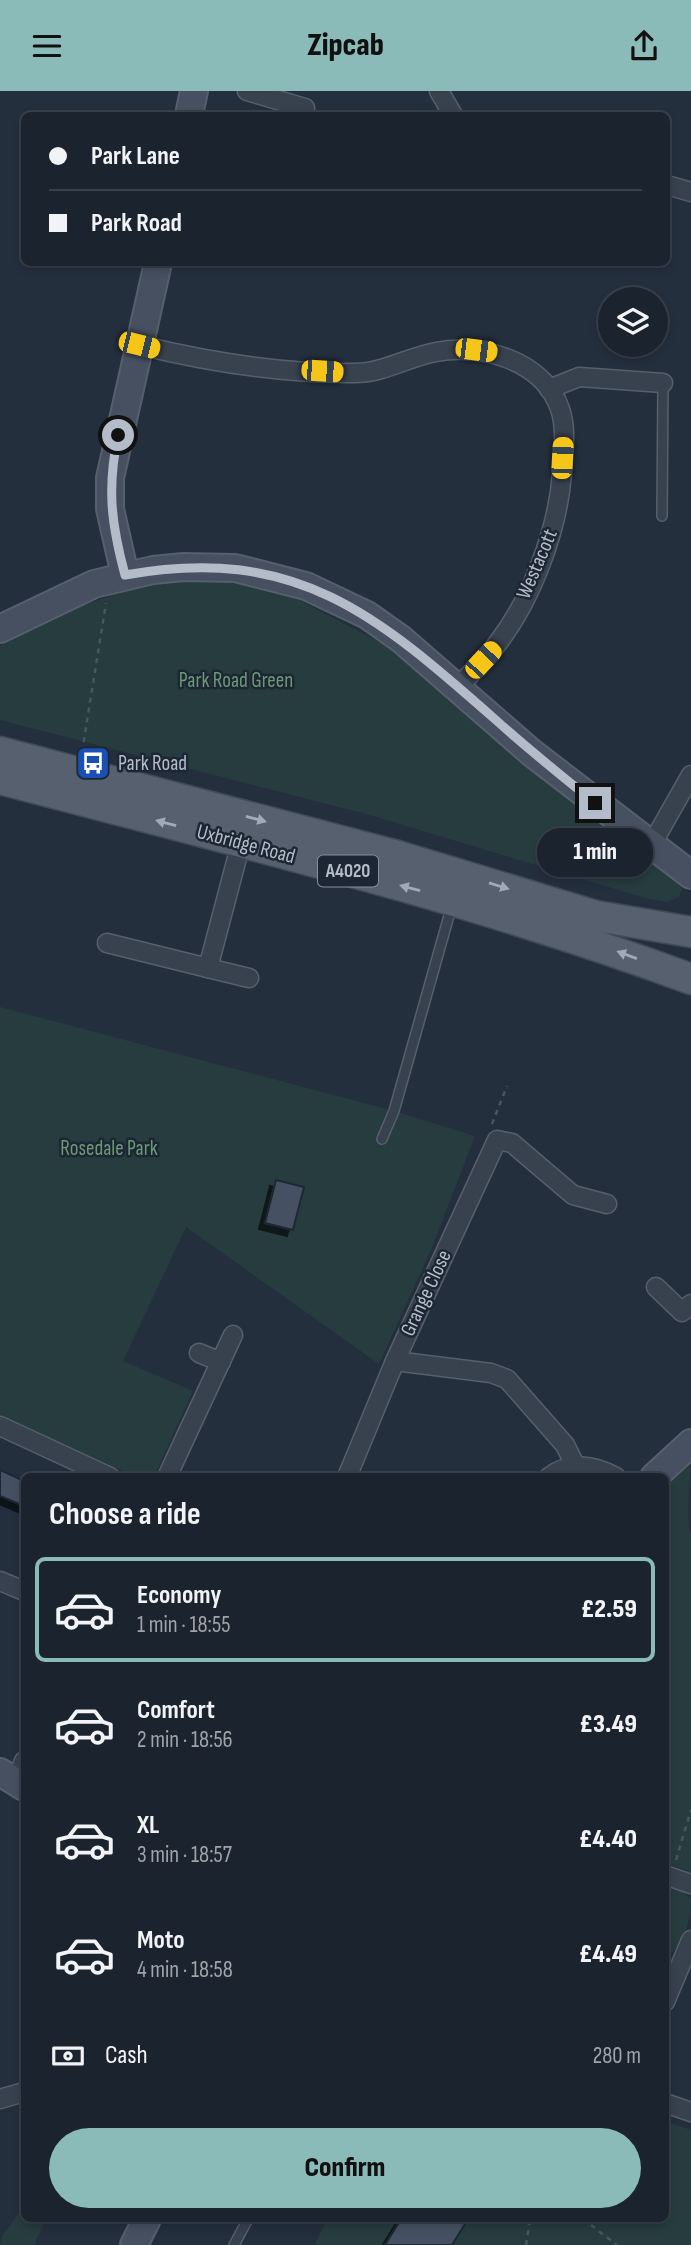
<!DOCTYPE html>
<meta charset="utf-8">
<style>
:root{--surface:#1b232e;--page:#282f3a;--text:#f1f3f6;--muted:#a0a4aa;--line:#39404a;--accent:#8bbbb9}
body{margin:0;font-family:"Sofia Sans Condensed",sans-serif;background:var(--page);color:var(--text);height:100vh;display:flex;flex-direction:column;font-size:26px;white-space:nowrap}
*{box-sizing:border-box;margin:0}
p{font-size:23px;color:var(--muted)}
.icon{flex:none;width:38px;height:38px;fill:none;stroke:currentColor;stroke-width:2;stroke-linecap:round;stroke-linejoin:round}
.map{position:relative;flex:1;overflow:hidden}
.panel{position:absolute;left:21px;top:1382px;width:648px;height:749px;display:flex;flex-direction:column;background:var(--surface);border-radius:10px;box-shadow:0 4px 10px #0003,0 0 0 2px var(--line)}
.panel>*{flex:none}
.banner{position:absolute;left:21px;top:21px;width:649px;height:154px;border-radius:10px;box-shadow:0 4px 10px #0003,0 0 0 2px var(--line);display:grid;align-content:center;height:154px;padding:0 28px;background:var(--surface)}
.buttons{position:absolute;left:598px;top:196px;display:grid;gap:14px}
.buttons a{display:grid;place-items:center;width:70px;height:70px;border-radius:50%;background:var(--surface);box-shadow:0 4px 10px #0003,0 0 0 2px var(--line);font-size:35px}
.end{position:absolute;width:32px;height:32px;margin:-16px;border:9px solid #b4bcc9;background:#111;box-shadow:0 0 0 4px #111}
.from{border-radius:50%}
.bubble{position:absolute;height:49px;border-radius:24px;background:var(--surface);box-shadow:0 4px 10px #0003,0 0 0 2px var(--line);font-size:23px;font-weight:800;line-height:49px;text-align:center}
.car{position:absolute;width:21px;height:42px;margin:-21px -10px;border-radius:9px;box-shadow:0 0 5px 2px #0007;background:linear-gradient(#f5c518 24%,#345 0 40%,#f5c518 0 76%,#345 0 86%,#f5c518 0)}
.banner b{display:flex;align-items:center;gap:24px;height:66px;font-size:26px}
.banner b+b{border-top:2px solid var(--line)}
.banner i{width:18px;height:18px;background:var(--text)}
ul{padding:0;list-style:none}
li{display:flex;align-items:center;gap:21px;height:105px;margin:0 14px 10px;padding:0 14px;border:4px solid transparent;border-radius:10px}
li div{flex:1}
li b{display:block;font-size:26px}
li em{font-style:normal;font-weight:800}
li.selected{border-color:var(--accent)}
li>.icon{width:63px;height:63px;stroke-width:1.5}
h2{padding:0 28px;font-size:32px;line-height:84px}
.pay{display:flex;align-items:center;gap:18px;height:77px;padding:0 28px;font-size:26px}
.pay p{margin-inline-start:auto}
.cta{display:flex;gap:14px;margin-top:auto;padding:14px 28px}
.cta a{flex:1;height:80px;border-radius:42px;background:var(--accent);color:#111;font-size:28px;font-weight:800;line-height:80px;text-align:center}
header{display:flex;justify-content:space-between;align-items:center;height:91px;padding:0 28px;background:var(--accent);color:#111;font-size:32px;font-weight:800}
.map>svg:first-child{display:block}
.green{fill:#263c3f}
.building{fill:#455162;stroke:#1f2835;stroke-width:2;filter:url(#shadow)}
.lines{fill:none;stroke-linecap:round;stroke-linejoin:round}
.lane-casing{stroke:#565f6c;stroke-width:12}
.street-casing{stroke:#565f6c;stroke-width:21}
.secondary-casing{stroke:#565f6c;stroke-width:30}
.primary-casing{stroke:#414a57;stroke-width:33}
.path{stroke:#44595c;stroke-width:2.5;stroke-dasharray:5 5;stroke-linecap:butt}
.lane{stroke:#38414e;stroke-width:9}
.street{stroke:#38414e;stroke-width:18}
.secondary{stroke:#465061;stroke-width:26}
.primary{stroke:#56606e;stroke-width:30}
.oneway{fill:#a1aab7}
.route{stroke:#b4bcc9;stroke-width:9}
.labels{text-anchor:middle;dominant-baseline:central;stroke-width:5;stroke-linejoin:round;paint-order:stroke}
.shield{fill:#1d2633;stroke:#878f9c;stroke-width:2}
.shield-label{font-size:19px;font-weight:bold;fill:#b4bcc9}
.street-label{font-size:21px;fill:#b4bcc9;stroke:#1d2633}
.park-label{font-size:21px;fill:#6b9a76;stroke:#1d2633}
.poi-label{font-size:21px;fill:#b4bcc9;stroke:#1d2633;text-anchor:start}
</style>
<header><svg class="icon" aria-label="menu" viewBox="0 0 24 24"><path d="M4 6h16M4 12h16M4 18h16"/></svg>Zipcab<svg class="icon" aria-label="share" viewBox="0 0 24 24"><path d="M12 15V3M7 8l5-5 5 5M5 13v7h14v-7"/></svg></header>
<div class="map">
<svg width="691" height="2154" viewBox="0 0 691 2154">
<defs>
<filter id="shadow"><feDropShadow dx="-6" dy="6" stdDeviation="0" flood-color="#0009"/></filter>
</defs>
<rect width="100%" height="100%" fill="#242f3e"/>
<g class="green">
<path d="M186,486H215L281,499L392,558L534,678L678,790L682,799L679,806L667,811L645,807L370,724L0,629V554L82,515L127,499Z"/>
<path d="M0,916L394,1020L475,1045L431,1159L379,1273L186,1136L123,1270L193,1300L154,1386H137L0,1325Z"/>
<path d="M691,1365C691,1382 685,1432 691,1442V1781L665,1772V1389Z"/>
<path d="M665,1794L681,1799L691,1808C691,1826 686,1850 671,1862L665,1859Z"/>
<path d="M665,2030L691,2039V2154H314L328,2128H665Z"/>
<path d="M24,2115V2128H46L34,2154H0L3,2144Z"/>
</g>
<g class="building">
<path d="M276,1089L304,1096L293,1139L265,1132Z"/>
<path d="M0,1379L24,1390V1415L0,1405Z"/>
<path d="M401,2128H468L452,2154H385Z"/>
</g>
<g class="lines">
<g class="lane-casing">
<g id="lane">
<path d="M662,425L663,292"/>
<path d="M382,1048L394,1020L452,814"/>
<path d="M234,2154L248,2128"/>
</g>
</g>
<g class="street-casing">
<g id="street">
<path d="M247,0L305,17"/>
<path d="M439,0L453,24"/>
<path d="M667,94L691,101"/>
<path d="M139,254C209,271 282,283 354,282C384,282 408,266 436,261C482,252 544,270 560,318C567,338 563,361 562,382C558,438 532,508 497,553C486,568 471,582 458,596"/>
<path d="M549,298L579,286L663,292"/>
<path d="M652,753L691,684"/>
<path d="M107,852L208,877L241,752"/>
<path d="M208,877L249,887"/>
<path d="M656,1196L682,1221L691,1213"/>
<path d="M199,1262L221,1271"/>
<path d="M395,1270L491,1282L507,1288L565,1354L575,1374"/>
<path d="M0,1335L110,1386"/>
<path d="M167,1386L233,1244"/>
<path d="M347,1386L395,1270L497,1049L512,1052L573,1104L607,1113"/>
<path d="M549,1386C569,1370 594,1374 616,1386"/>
<path d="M0,1490L24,1500"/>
<path d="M16,1691L24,1670"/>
<path d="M665,1784L691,1793"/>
<path d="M665,1911L691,1849"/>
<path d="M0,2008L24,2001"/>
<path d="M665,2012L691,2021"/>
</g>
</g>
<g class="secondary-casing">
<g id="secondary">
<path d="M189,24L194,0"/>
<path d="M125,484L110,418V387L158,172"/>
<path d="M0,538L94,493L153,479L184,476L235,477L306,495L367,524L401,548L532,662L691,784"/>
<path d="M654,1386L691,1352"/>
<path d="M0,1681L24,1696"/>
<path d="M134,2154L147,2128"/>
</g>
</g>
<g class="primary-casing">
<g id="primary">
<path d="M0,661L398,765L596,825L691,841"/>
<path d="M0,688C232,749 466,805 691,888"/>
</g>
</g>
<g class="path">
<path d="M82,661L106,512"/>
<path d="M492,1033L507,995"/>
<path d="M676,1769L691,1719"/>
<path d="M583,2128L617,2154"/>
<path d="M526,2154L530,2128"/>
</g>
<use href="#lane" class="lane"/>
<use href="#street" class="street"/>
<use href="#secondary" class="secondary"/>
<use href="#primary" class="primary"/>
</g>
<defs><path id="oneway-solid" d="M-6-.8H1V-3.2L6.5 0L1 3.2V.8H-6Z" transform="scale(1.75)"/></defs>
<g class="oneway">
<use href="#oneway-solid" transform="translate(256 728) rotate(15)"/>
<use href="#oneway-solid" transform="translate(166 732) rotate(-165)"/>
<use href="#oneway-solid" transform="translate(499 795) rotate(17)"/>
<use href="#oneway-solid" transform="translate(410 797) rotate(-165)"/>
<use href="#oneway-solid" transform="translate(627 864) rotate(-160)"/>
</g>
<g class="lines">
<path class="route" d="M118,344C107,397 111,432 125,484C296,453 377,524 497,630C529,659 562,685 595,712"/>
</g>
<defs>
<g id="bus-square" transform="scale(1.75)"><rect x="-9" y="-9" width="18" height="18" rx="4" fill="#1a4fb4" stroke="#1d2633"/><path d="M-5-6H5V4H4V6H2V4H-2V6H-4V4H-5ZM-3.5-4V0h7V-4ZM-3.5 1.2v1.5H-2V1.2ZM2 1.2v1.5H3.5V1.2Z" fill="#fff"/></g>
</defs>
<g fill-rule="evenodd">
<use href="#bus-square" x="93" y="672"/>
</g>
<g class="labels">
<rect class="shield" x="318" y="764.5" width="60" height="31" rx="5"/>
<g class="shield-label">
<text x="348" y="780">A4020</text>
</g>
<g class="street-label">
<text transform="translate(537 473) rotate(-67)">Westacott</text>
<text transform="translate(246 753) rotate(15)">Uxbridge Road</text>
<text transform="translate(426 1202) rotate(-65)">Grange Close</text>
</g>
<g class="park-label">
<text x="236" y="589">Park Road Green</text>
<text x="109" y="1057">Rosedale Park</text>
</g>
<g class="poi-label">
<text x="118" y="672">Park Road</text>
</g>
</g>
</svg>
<div class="buttons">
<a><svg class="icon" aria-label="layers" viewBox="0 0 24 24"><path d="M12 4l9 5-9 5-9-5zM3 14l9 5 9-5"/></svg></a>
</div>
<i class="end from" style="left:118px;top:344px"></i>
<i class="end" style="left:595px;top:712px"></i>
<div class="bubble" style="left:537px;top:737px;width:116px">1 min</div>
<i class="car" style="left:139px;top:254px;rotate:104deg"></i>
<i class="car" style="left:476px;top:259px;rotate:97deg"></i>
<i class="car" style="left:322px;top:280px;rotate:94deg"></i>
<i class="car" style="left:562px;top:367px;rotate:3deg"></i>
<i class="car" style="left:483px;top:569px;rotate:43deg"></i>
<div class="banner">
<b><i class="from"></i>Park Lane</b>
<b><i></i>Park Road</b>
</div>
<section class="panel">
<h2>Choose a ride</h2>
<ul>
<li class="selected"><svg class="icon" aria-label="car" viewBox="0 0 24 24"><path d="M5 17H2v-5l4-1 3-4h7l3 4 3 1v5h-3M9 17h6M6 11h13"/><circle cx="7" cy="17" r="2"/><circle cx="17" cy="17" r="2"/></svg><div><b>Economy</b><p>1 min · 18:55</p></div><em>£2.59</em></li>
<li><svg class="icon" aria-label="car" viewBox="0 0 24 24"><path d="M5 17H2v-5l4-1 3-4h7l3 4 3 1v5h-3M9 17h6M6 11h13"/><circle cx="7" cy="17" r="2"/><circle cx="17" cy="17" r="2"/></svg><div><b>Comfort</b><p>2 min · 18:56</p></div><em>£3.49</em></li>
<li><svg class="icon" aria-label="car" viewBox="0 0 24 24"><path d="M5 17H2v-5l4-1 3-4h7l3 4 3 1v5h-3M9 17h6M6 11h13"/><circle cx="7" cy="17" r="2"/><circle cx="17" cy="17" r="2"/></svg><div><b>XL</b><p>3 min · 18:57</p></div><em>£4.40</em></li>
<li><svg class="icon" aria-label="car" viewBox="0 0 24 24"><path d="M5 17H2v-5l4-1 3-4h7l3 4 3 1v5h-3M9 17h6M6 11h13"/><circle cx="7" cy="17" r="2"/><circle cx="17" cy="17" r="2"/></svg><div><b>Moto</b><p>4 min · 18:58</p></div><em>£4.49</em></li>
</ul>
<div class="pay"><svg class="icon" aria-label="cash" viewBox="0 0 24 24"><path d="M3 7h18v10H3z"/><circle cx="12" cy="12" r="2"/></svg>Cash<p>280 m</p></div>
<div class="cta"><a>Confirm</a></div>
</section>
</div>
